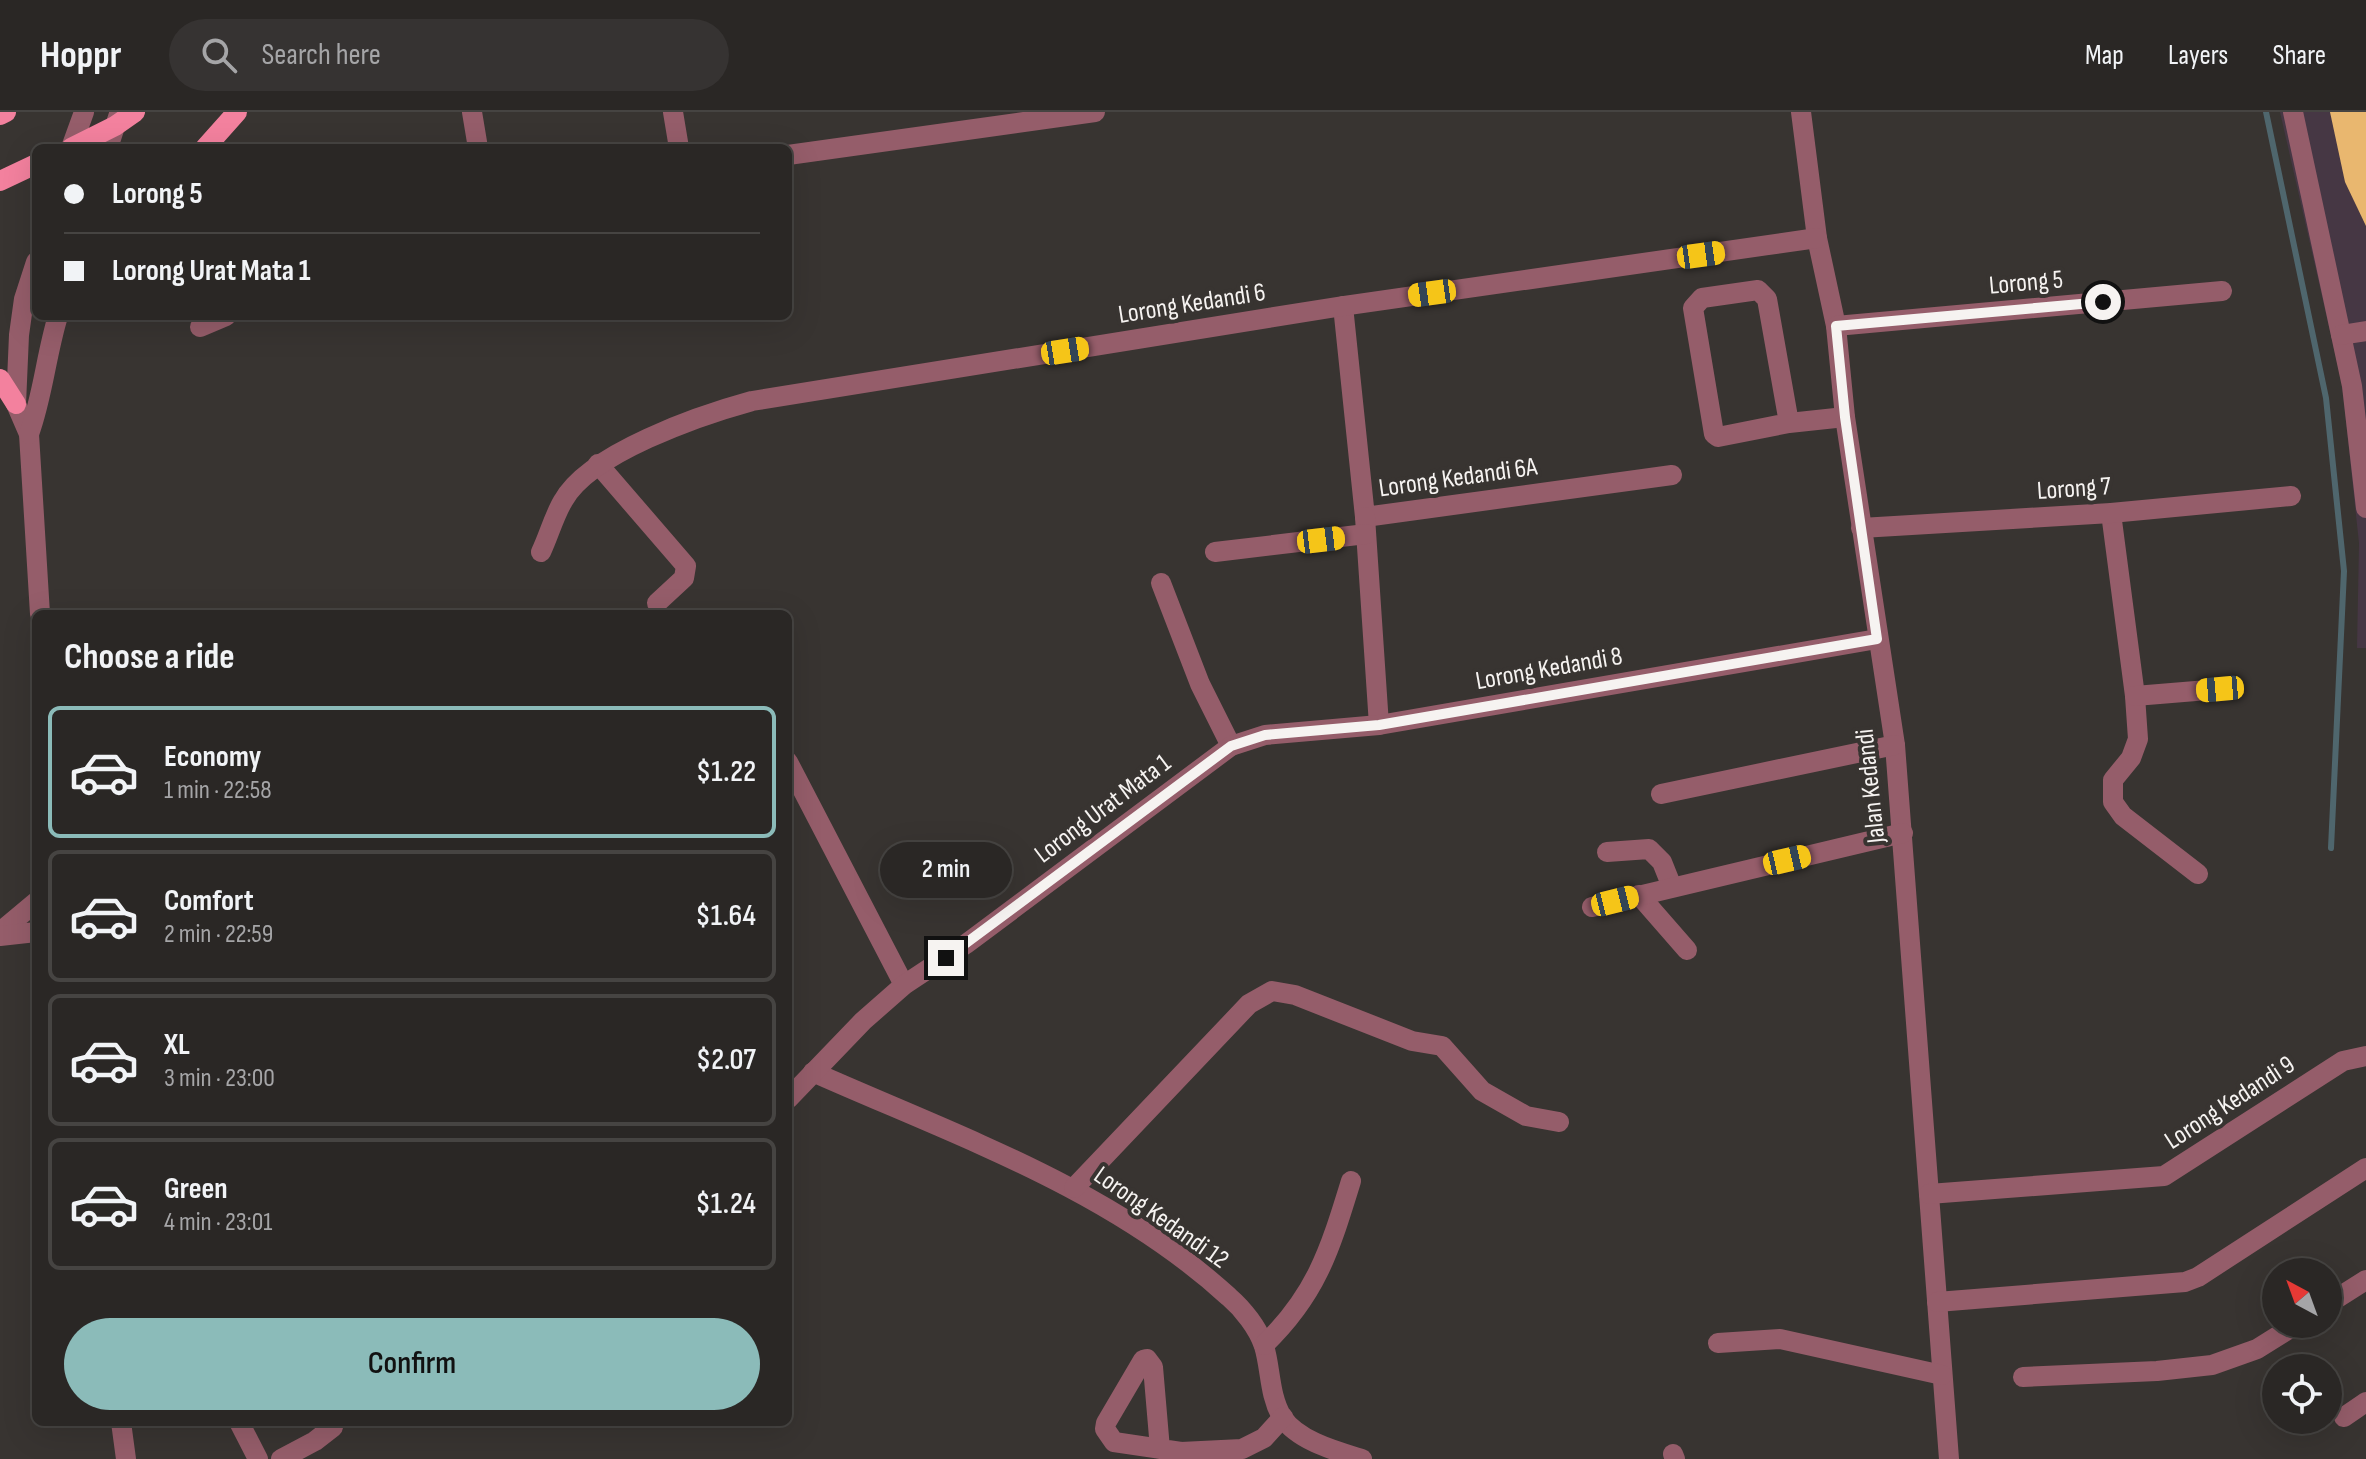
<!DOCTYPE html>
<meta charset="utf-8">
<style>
:root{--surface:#2a2725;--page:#363332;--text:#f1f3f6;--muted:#a5a5a7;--line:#464442;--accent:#8bbbb9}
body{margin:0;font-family:"Sofia Sans Condensed",sans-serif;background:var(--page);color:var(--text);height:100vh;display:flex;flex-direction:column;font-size:30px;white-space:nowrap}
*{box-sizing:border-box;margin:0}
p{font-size:26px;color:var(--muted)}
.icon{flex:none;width:44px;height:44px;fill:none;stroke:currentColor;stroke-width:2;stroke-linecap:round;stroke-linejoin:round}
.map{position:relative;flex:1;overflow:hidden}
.sheet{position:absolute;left:32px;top:498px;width:760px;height:816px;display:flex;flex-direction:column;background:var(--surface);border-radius:12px;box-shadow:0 8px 32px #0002,0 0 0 2px var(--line)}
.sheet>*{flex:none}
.guide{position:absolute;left:32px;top:32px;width:760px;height:176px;border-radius:12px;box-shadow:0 8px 32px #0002,0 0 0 2px var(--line);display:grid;align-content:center;height:176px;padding:0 32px;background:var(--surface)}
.needle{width:52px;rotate:319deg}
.fabs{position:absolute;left:2262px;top:1146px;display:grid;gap:16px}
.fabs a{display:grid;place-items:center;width:80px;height:80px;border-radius:50%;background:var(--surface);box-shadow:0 8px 32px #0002,0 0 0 2px var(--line);font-size:40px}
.end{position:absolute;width:36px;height:36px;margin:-18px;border:10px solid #f6f3f1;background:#111;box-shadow:0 0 0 4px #111}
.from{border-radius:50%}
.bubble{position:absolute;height:56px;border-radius:28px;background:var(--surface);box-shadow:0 8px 32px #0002,0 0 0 2px var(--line);font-size:26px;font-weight:600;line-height:56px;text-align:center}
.car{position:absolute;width:24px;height:48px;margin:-24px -12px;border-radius:10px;box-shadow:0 0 6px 2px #0007;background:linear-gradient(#f5c518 24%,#345 0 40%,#f5c518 0 76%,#345 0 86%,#f5c518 0)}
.guide b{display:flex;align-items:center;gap:28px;height:76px;font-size:30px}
.guide b+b{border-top:2px solid var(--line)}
.guide i{width:20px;height:20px;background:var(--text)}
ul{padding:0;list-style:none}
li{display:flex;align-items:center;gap:24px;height:132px;margin:0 16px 12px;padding:0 16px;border:4px solid var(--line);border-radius:12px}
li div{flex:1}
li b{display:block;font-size:30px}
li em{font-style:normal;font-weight:600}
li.selected{border-color:var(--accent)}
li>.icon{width:72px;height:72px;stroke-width:1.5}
h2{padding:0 32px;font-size:36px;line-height:96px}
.cta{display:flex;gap:16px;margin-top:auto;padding:16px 32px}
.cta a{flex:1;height:92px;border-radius:48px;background:var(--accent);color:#111;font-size:32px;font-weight:600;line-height:92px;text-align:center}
header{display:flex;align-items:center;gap:48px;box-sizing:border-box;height:112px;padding:0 40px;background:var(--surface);border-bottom:2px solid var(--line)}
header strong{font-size:38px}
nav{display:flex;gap:44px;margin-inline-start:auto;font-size:28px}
.search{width:560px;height:72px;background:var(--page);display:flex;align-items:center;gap:20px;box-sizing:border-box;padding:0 28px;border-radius:44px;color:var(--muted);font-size:30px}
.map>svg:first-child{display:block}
.commercial{fill:#463744}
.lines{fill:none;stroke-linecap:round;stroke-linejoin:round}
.stream{stroke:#4f666d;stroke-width:6}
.building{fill:#e9b76f}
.minor{stroke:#955d6a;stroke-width:20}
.major{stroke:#f3819e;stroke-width:20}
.route{stroke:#f6f3f1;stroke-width:10}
.labels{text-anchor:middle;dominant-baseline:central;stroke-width:8;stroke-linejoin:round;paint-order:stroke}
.street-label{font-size:26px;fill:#f6f3f1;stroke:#383431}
</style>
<header>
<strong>Hoppr</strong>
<div class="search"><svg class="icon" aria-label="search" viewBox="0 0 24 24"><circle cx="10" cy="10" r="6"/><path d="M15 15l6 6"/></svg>Search here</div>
<nav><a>Map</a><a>Layers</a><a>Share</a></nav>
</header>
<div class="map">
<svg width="2366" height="1347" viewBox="0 0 2366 1347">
<rect width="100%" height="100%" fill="#383431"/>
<path class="commercial" d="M2280,0H2366V536H2357L2359,431L2342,272Z"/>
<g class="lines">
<path class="stream" d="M2266,0L2326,286L2344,459L2331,736"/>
</g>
<path class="building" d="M2330,0H2366V114L2345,70Z"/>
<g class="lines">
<g class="minor">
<path d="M472,0L478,36"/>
<path d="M673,0L679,36"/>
<path d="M1801,0L1817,126L1836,214L1845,305L1895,633L1949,1347"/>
<path d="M2293,0L2352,274L2366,396"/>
<path d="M71,36L84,0"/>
<path d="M108,36L119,2"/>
<path d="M788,43L1095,0"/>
<path d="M36,150L24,187L19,223L16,292L29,322L40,502"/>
<path d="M1343,194L1365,405L1672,363"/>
<path d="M1836,214L2222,179"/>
<path d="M200,215L226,204"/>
<path d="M2341,223L2366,219"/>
<path d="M1789,311L1767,187L1758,178L1702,186L1693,196L1714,322L1718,325L1789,311L1845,305"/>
<path d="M29,322C43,284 46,243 58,204"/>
<path d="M598,352L686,454L684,466L657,491"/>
<path d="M2111,401L2135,584L2138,627L2131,646L2113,668V690L2123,704L2198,762"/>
<path d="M1365,405L1379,613"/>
<path d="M1861,416L2111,401L2291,384"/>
<path d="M541,440C549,423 554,404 563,389C589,341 701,303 752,289L1343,194L1817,126"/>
<path d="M1215,440L1366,422"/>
<path d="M1161,471L1200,572L1231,634"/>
<path d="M2135,584L2220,577"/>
<path d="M788,650L904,873"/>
<path d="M1661,682L1895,633"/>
<path d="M1607,740L1649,737L1662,750L1672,775"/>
<path d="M1639,783L1687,838"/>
<path d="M1592,795L1903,721"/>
<path d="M0,820L36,790"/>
<path d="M0,824L36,820"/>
<path d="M813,960C957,1024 1111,1077 1229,1185C1243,1197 1258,1216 1264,1234C1271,1257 1269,1283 1282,1305C1298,1329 1336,1339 1362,1347"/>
<path d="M788,987L863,909L904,873L966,832L1231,634L1265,623L1379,613L1877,527"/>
<path d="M1074,1076L1249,892L1272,879L1295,883L1412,929L1442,934L1482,979L1526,1004L1559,1010"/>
<path d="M1929,1082L2164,1064L2343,949L2366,944"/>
<path d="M1937,1190L2185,1170L2198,1165L2366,1056"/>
<path d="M2328,1192L2366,1168"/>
<path d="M1718,1231L1780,1227L1942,1263"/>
<path d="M1264,1233C1317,1182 1330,1137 1351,1069"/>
<path d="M2023,1265L2157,1259L2212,1253L2257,1237L2297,1212"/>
<path d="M2344,1305L2366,1290"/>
<path d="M121,1310L126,1347"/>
<path d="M239,1310L258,1347"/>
<path d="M1160,1337L1153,1255L1147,1247L1143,1248L1106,1311L1105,1317L1114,1330L1181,1340L1242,1337L1264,1326L1283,1305"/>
<path d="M1673,1342L1675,1347"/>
<path d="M281,1347L315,1329L333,1315"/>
</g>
<g class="major">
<path d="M0,3L6,0"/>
<path d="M71,36L115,14L135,0"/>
<path d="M205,36L237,0"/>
<path d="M0,69L36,52"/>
<path d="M0,267L16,292"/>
</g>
</g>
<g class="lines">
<path class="route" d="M946,846L1231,634L1265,623L1379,613L1877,527L1845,305L1836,214L2103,190"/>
</g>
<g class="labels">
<g class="street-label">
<text transform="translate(2026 171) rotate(-5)">Lorong 5</text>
<text transform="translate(1192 192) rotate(-9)">Lorong Kedandi 6</text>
<text transform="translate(1458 366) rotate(-8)">Lorong Kedandi 6A</text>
<text transform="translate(2074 377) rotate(-4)">Lorong 7</text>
<text transform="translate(1549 557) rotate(-10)">Lorong Kedandi 8</text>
<text transform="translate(1871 674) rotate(-96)">Jalan Kedandi</text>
<text transform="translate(1103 697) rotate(-37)">Lorong Urat Mata 1</text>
<text transform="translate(2230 991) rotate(-33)">Lorong Kedandi 9</text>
<text transform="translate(1161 1106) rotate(35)">Lorong Kedandi 12</text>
</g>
</g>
</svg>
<div class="fabs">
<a><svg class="needle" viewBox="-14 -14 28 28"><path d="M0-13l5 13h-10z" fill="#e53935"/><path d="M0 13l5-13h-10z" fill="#a5a5a7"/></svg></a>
<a><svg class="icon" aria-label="locate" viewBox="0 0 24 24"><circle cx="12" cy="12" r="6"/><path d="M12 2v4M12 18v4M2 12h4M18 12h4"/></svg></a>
</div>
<i class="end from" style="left:2103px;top:190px"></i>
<i class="end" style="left:946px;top:846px"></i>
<div class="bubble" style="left:880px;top:730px;width:132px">2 min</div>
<i class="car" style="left:1701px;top:143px;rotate:82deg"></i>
<i class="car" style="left:1432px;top:181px;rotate:262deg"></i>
<i class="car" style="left:1065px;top:239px;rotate:81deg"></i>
<i class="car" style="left:1321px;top:428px;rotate:83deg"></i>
<i class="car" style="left:2220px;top:577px;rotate:265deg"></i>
<i class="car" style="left:1787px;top:748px;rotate:77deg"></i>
<i class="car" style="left:1615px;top:789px;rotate:76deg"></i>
<div class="guide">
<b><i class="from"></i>Lorong 5</b>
<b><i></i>Lorong Urat Mata 1</b>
</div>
<section class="sheet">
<h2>Choose a ride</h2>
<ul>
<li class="selected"><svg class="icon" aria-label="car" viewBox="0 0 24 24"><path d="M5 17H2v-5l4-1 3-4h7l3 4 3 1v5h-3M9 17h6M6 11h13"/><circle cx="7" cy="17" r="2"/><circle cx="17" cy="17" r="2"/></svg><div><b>Economy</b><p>1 min · 22:58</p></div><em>$1.22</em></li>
<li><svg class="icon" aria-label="car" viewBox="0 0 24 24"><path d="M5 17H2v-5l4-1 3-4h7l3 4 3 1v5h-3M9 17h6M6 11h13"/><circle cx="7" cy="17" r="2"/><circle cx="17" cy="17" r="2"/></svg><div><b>Comfort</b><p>2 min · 22:59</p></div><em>$1.64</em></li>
<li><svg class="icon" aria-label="car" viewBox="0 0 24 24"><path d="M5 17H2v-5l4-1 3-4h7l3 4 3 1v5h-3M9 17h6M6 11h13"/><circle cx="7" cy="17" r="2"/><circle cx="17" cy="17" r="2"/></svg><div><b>XL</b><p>3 min · 23:00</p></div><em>$2.07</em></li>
<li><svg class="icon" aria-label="car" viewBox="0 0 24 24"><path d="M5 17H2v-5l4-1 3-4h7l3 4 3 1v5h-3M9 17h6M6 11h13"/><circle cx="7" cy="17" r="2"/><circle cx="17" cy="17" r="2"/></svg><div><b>Green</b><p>4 min · 23:01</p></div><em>$1.24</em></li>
</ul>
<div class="cta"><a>Confirm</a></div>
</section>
</div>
